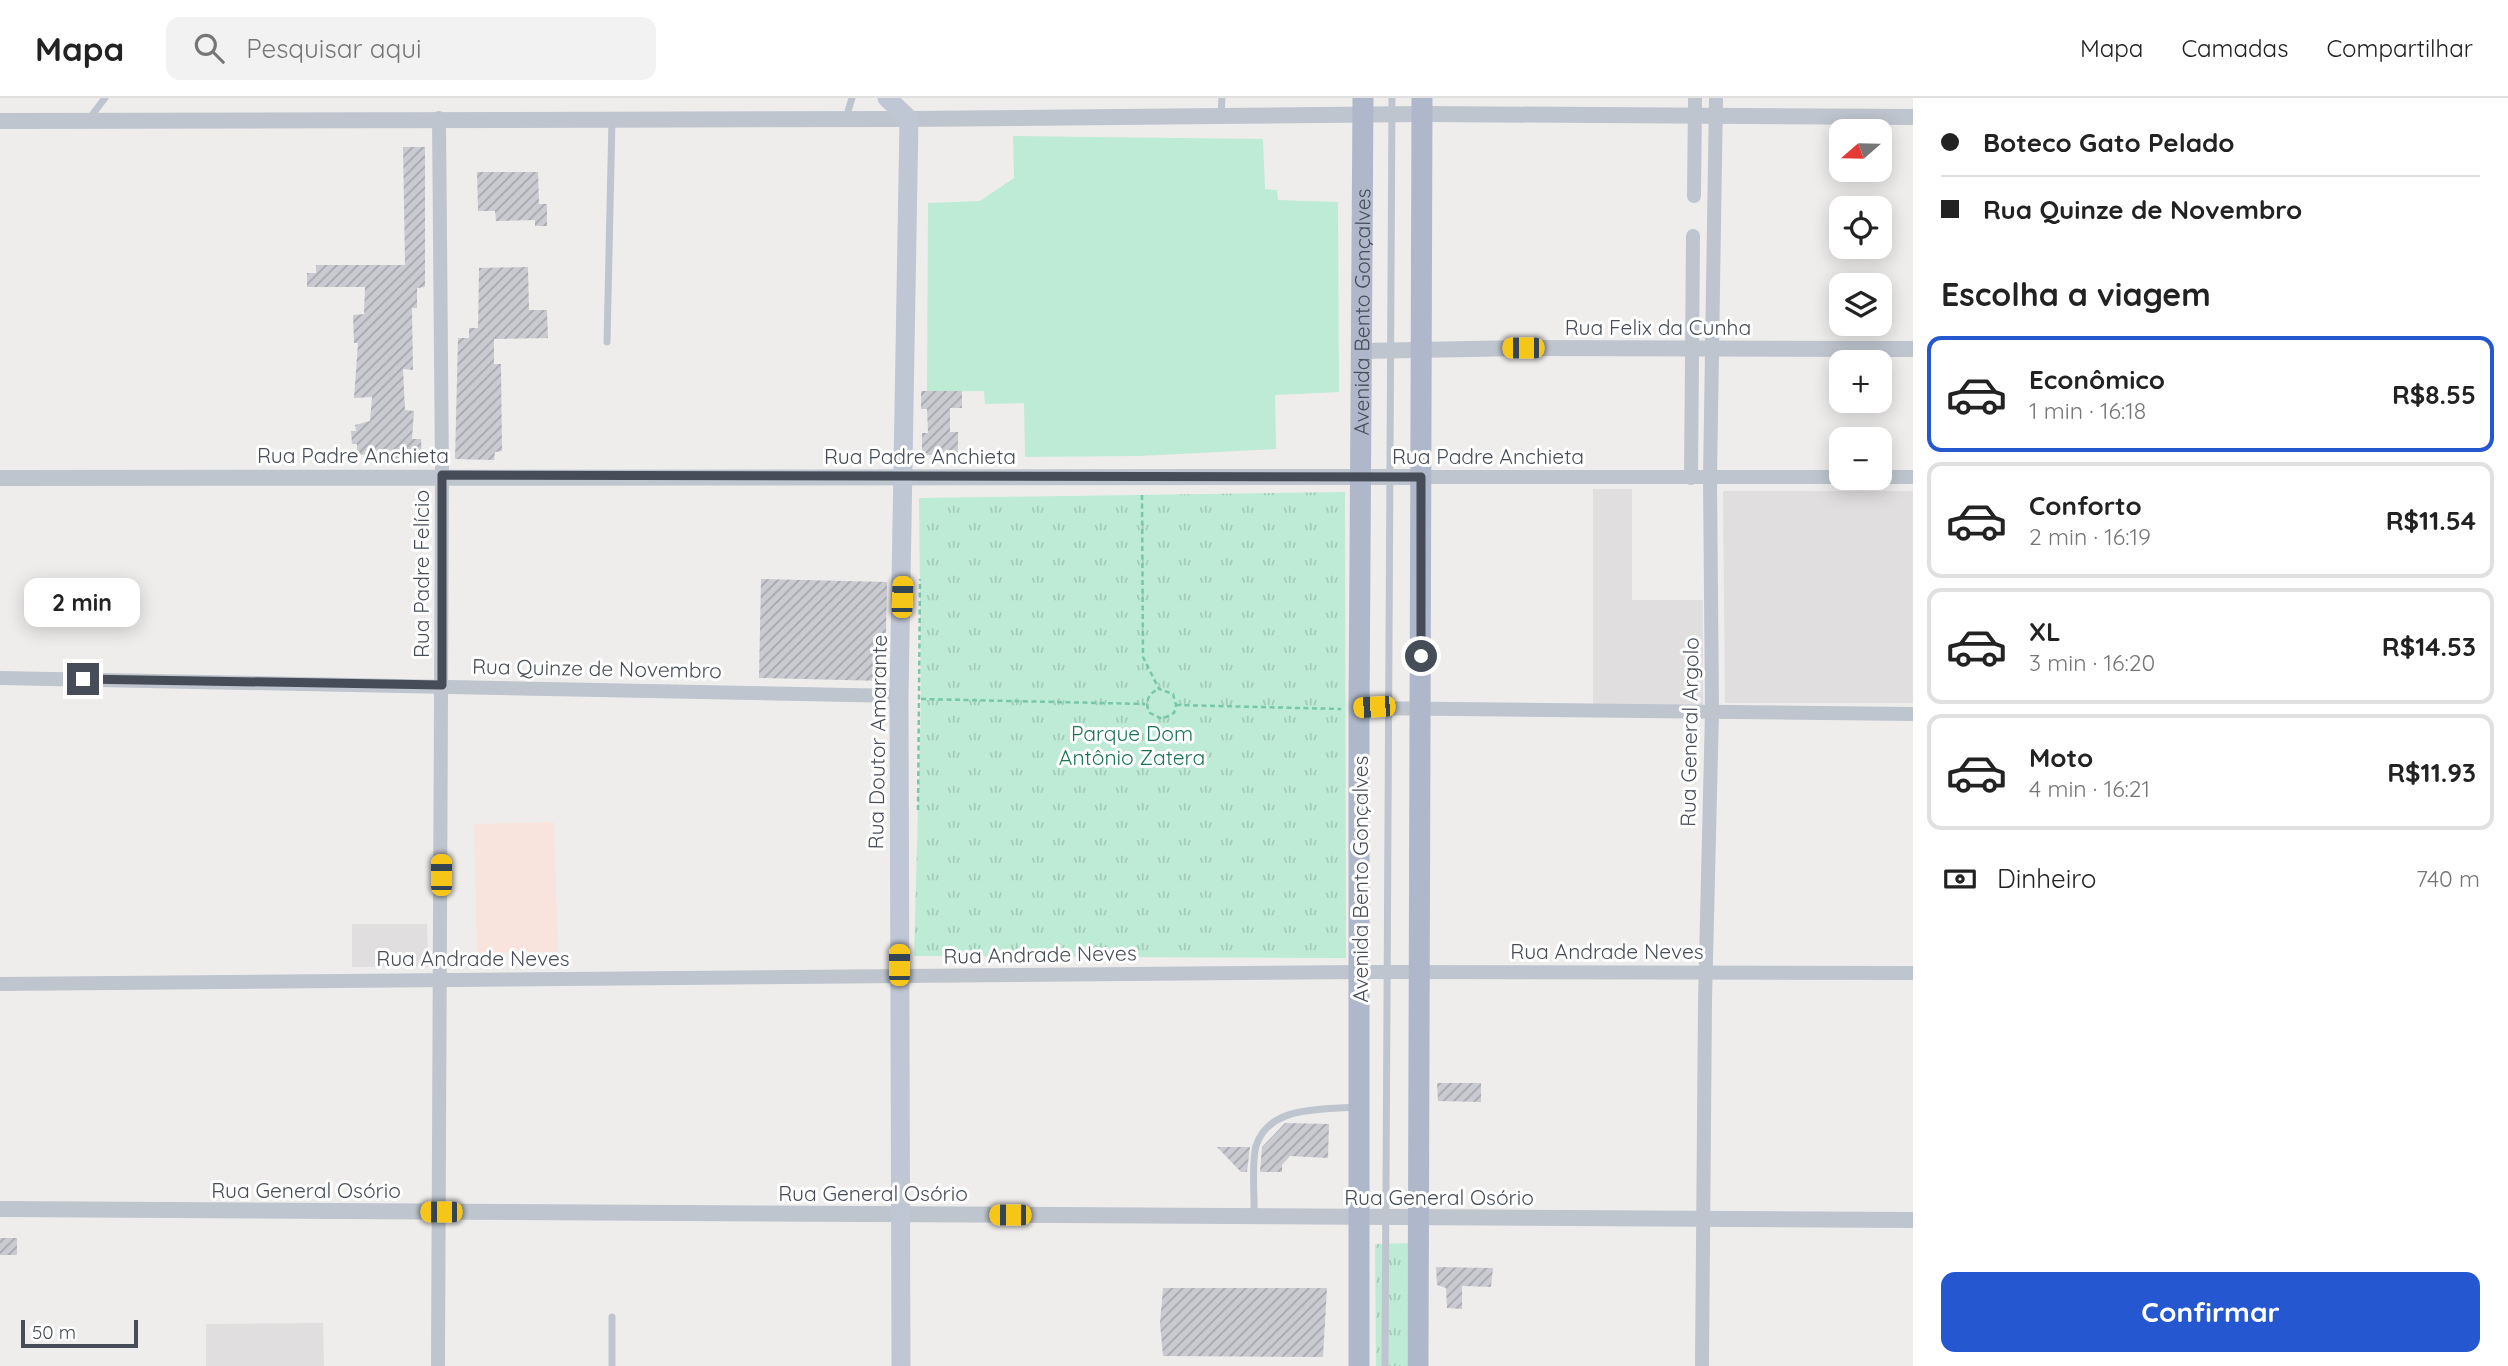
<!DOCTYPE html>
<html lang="pt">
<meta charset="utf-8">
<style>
:root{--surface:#fff;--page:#f2f2f2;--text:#222;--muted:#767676;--line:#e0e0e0;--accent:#2557d0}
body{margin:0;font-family:Quicksand,sans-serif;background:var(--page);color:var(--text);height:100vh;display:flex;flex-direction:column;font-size:26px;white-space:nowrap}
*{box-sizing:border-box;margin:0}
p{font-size:23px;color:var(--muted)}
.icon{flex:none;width:38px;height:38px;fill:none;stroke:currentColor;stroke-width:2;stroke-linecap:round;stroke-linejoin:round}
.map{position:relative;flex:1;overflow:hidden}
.side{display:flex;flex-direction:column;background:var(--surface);width:595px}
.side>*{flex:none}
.hud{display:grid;align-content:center;height:154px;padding:0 28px;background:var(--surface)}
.needle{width:46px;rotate:250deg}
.tools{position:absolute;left:1829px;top:21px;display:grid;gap:14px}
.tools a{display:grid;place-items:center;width:63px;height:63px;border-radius:14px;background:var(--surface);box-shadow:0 4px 18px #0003;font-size:35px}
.scale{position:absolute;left:21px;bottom:18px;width:117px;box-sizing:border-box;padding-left:7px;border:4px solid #464d58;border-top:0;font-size:19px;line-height:24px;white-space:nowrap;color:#464d58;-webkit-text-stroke:5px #fff;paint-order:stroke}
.end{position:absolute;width:32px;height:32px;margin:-16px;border:9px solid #464d58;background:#fff;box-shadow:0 0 0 4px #fff}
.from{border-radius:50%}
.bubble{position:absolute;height:49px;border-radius:14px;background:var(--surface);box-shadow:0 4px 18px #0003;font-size:23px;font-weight:700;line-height:49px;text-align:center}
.car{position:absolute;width:21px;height:42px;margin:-21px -10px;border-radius:9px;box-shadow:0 0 5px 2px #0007;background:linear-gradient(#f5c518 24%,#345 0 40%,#f5c518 0 76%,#345 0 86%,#f5c518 0)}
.hud b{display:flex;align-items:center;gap:24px;height:66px;font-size:26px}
.hud b+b{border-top:2px solid var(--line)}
.hud i{width:18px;height:18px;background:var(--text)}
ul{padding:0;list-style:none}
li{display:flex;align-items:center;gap:21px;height:116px;margin:0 14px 10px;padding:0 14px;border:4px solid var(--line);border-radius:14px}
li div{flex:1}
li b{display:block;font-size:26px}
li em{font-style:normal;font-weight:700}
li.on{border-color:var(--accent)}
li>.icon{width:63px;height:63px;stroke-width:1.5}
h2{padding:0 28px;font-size:32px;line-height:84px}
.pay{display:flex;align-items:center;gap:18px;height:77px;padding:0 28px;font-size:26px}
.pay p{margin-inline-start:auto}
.action{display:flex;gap:14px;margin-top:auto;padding:14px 28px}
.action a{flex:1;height:80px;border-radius:14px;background:var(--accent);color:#fff;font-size:28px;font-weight:700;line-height:80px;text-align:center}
header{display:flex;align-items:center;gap:42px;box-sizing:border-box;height:98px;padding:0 35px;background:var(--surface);border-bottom:2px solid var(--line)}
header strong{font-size:33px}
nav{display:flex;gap:38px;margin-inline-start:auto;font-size:24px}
.search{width:490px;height:63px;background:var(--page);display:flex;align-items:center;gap:18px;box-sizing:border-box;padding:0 24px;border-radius:14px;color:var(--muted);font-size:26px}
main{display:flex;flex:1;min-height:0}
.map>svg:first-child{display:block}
.education{fill:#e0dede}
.medical{fill:#f8e4dd}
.green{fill:#bdebd5}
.park{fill:url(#park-tufts)}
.building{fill:url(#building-hatch)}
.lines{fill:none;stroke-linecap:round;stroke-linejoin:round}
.path{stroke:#78c6ab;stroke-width:2.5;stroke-dasharray:5 3.5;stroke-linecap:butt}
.service{stroke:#bec5ce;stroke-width:7}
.minor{stroke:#bec5ce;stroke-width:14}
.tertiary{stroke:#bec5ce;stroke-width:16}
.secondary{stroke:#c0c7d4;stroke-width:19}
.primary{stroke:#aeb8ca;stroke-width:21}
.route{stroke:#464d58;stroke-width:9}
.labels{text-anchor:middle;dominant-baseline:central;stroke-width:6;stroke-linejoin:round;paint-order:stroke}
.street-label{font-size:21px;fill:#464d58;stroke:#fff}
.park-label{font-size:21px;fill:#1d7455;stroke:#fff}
</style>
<header>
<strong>Mapa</strong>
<div class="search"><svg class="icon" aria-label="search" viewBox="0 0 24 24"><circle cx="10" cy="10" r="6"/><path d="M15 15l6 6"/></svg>Pesquisar aqui</div>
<nav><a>Mapa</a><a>Camadas</a><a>Compartilhar</a></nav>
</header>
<main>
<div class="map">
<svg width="1913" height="1268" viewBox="0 0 1913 1268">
<defs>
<pattern id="park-tufts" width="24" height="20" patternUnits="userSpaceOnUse" patternTransform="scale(1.75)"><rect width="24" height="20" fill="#bdebd5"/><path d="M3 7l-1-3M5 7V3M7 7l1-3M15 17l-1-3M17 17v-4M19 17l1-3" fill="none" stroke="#a4cbb9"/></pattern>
<pattern id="building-hatch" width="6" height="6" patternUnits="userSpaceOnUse" patternTransform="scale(1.75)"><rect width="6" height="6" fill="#cacbd1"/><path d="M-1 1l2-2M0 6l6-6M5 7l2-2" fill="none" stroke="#a6a7ac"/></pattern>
</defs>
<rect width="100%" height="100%" fill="#efedec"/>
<g class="education">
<path d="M1593,391H1632V502H1703V607H1593Z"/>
<path d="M1723,393H1913V605H1725Z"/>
<path d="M352,826H427L428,869H352Z"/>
<path d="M323,1225L324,1268H206V1226Z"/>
</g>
<path class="medical" d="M554,724L558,854L477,855L474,726Z"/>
<path class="green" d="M1013,38L1263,41L1265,91L1277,92L1278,102L1338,104L1339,294L1275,297L1276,351L1139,358L1025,359L1024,305L985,306L984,293L927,294L928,105L980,103L1014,80Z"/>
<g class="park">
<path d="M1345,394L1346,860L914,858L921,601L919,400Z"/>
<path d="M1408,1145L1407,1268H1376L1375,1146Z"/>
</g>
<g class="building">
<path d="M403,49H425V189L417,190V210H412L413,272L403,271L405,312L414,313L412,341H421L422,364L384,366V356L357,357V346H352L351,333H356L355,327L370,323L372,299L354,300L358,245H354L353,217L364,216L365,189H307V175H316V167H405Z"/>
<path d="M477,74H538L539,106H547V128H535V122L496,123L495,113H478Z"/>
<path d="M528,169L529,212H547L548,240L494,241V266H501L502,353L495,354L494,362L455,361L458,240H469V230H478L479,170Z"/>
<path d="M921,293H962V310H950V334H958V357H922V335H928L927,311H921Z"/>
<path d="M761,481L887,484L885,583L759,580Z"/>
<path d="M1437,985H1481V1004L1438,1003Z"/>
<path d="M1285,1025L1329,1026L1328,1060L1290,1058L1282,1067V1074H1260L1262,1049Z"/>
<path d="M1217,1049H1250L1247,1074H1241Z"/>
<rect x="0" y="1140" width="17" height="17"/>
<path d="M1436,1169L1493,1170L1491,1189L1462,1188V1211L1447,1210L1446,1190L1437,1187Z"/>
<path d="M1163,1190H1327L1323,1259L1163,1258L1160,1225Z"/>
</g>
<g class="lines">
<g class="path">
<path d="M1142,397L1143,559L1159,591L1173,596L1176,607L1174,615L1162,621L1150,615C1144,605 1148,595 1159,591"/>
<path d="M921,601L1145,606"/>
<path d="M1176,607L1341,611"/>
<path d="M918,712L920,481"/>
</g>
<g class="service">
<path d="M1221,17L1222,0"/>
<path d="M846,20L852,0"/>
<path d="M89,21L105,0"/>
<path d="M607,244L612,21"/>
<path d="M1254,1119C1255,1100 1251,1065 1256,1048C1269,1007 1322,1012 1356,1009"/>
<path d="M612,1219V1268"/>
<path d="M1385,1268L1392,0"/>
</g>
<g class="minor">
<path d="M1694,98L1695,0"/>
<path d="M1421,379H1841"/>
<path d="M1880,379H1913"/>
<path d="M1691,380L1693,138"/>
<path d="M0,580L899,598"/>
<path d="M1359,610L1913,616"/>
<path d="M0,886L1361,874L1913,875"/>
<path d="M438,1268L442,377L439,20"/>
<path d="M1702,1268L1705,903L1712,613L1710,380L1716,0"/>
</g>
<g class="tertiary">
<path d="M0,23L909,21L1422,16L1913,19"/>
<path d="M1361,253L1523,250L1913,251"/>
<path d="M0,380L1421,379"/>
<path d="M0,1111L1913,1122"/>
</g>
<path class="secondary" d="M887,0L909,21L899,598L901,1268"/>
<g class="primary">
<path id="s1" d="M1359,1268V610L1363,0"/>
<path d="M1418,1268L1422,0"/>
</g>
</g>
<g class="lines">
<path class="route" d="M83,581L442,587V377L1421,379V558"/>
</g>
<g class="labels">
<g class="street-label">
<text stroke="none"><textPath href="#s1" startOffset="1054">Avenida Bento Gonçalves</textPath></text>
<text x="1658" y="229">Rua Felix da Cunha</text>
<text x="353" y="357">Rua Padre Anchieta</text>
<text x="920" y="358">Rua Padre Anchieta</text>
<text x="1488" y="358">Rua Padre Anchieta</text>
<text transform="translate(421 476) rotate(-90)">Rua Padre Felício</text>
<text transform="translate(597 570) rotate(1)">Rua Quinze de Novembro</text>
<text transform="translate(1689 634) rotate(-89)">Rua General Argolo</text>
<text transform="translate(877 644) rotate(-89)">Rua Doutor Amarante</text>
<text transform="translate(1360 781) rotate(-90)">Avenida Bento Gonçalves</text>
<text x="1607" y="853">Rua Andrade Neves</text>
<text transform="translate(1040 856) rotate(-1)">Rua Andrade Neves</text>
<text x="473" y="860">Rua Andrade Neves</text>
<text x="306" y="1092">Rua General Osório</text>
<text x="873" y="1095">Rua General Osório</text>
<text x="1439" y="1099">Rua General Osório</text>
</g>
<g class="park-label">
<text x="1132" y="635">Parque Dom<tspan x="1132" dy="24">Antônio Zatera</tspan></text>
</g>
</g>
</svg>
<div class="tools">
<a><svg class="needle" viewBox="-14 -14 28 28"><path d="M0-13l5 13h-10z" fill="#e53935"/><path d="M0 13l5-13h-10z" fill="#767676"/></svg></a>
<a><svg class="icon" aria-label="locate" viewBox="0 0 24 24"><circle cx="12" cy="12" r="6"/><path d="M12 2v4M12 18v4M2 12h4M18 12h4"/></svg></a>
<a><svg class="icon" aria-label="layers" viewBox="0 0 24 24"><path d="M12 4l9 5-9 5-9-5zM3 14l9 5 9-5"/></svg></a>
<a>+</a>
<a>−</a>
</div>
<div class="scale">50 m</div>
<i class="end from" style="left:1421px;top:558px"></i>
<i class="end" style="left:83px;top:581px"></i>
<div class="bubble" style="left:24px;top:480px;width:116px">2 min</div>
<i class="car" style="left:1523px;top:250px;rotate:270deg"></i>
<i class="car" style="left:902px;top:499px;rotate:2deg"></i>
<i class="car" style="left:1374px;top:609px;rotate:267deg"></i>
<i class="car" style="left:441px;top:777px;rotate:0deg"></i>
<i class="car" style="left:899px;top:867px;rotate:0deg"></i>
<i class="car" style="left:441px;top:1114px;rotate:270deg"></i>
<i class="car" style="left:1010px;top:1117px;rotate:270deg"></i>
</div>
<section class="side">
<div class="hud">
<b><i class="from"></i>Boteco Gato Pelado</b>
<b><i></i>Rua Quinze de Novembro</b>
</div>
<h2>Escolha a viagem</h2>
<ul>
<li class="on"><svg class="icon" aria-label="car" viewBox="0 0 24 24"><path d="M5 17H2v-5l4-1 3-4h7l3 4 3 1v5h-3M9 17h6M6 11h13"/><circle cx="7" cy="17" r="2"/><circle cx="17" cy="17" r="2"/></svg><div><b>Econômico</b><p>1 min · 16:18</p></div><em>R$8.55</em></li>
<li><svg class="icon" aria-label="car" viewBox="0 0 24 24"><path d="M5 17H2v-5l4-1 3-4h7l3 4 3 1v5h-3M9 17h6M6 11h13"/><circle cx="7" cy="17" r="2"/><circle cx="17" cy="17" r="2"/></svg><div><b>Conforto</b><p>2 min · 16:19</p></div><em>R$11.54</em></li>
<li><svg class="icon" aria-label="car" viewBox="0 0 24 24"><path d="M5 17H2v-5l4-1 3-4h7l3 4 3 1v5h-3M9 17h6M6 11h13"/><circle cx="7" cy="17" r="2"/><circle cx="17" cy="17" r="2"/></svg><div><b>XL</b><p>3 min · 16:20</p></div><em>R$14.53</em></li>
<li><svg class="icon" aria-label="car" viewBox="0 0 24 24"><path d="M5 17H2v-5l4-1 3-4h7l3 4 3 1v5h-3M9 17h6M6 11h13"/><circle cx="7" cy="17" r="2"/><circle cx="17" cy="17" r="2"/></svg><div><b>Moto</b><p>4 min · 16:21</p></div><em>R$11.93</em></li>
</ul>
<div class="pay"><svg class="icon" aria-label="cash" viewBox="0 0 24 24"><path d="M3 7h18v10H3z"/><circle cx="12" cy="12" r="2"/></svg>Dinheiro<p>740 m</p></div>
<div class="action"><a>Confirmar</a></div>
</section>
</main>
